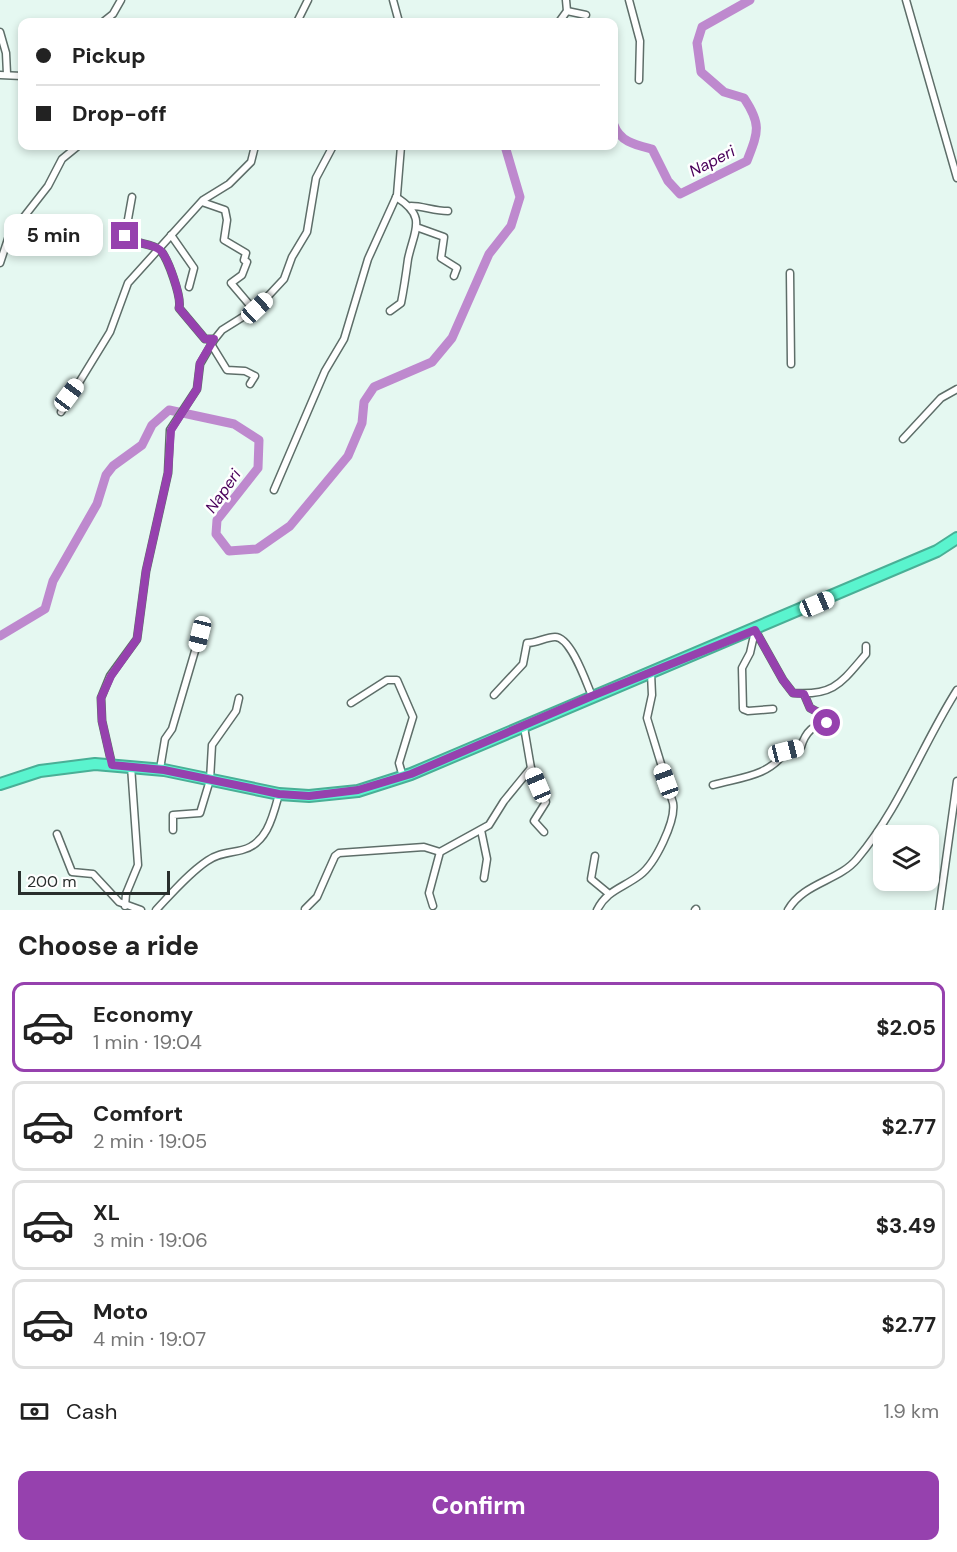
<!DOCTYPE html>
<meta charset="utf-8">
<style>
:root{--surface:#fff;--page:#f2f2f2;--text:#222;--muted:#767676;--line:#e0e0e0;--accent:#9641ae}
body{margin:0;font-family:"DM Sans",sans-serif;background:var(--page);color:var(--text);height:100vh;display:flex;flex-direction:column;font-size:22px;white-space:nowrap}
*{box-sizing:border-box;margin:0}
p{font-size:20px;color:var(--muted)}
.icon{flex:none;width:33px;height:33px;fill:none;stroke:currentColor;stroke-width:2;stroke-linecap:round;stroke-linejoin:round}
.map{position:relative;height:910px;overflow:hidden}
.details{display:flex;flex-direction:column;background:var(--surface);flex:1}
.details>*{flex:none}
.banner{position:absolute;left:18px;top:18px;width:600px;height:132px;border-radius:12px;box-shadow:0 3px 9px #0003;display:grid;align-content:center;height:132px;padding:0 18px;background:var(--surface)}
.buttons{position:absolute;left:873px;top:825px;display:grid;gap:12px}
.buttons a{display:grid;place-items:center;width:66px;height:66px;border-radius:12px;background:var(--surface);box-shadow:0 3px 9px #0003;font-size:30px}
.scale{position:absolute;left:18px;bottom:15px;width:152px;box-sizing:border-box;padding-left:6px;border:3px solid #292f2d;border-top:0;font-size:16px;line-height:21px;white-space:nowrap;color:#292f2d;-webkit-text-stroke:4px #fff;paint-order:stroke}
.end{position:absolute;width:27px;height:27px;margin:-14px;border:8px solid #9641ae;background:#fff;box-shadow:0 0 0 3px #fff}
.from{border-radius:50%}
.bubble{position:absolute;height:42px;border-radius:12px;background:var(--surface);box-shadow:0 3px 9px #0003;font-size:20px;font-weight:700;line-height:42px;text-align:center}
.car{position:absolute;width:18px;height:36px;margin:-18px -9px;border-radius:8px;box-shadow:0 0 4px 2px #0007;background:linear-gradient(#fff 24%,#345 0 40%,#fff 0 76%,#345 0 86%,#fff 0)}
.banner b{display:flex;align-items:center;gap:21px;height:57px;font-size:22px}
.banner b+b{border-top:2px solid var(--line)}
.banner i{width:15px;height:15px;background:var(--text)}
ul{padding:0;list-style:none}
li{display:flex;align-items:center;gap:18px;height:90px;margin:0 12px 9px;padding:0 6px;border:3px solid var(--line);border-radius:12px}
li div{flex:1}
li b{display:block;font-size:22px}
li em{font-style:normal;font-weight:700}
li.on{border-color:var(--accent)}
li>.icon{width:54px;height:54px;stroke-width:1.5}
h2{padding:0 18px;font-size:27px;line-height:72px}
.pay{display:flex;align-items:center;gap:15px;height:66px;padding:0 18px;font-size:22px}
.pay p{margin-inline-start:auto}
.cta{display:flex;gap:12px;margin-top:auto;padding:12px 18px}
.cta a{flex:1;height:69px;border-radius:12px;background:var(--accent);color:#fff;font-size:24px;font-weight:700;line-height:69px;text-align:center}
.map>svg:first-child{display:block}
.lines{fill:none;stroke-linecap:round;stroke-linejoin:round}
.river{stroke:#be89ce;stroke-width:9}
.street-casing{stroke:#5e6e69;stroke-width:9}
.highway-casing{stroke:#49af96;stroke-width:14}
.street{stroke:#fff;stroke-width:6}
.highway{stroke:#5af4ce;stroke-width:10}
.route{stroke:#9641ae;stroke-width:8}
.labels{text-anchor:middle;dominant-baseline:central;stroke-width:5;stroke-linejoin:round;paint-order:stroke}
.water-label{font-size:16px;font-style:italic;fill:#49005a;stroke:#fff}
</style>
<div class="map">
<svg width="957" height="910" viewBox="0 0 957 910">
<rect width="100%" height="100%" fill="#e5f8f1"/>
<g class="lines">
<g class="river">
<path d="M614,125C620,142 636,145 652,149L668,181L680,194L747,161C758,132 762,125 744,98L724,92L701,72L697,43L702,27L750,0"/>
<path d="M0,636L45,609L53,581L97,504L106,475L113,466L142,445L152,425L169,410L234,424L259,440L258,468L217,520L216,534L229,551L257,549L290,526L348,456L362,423L364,402L374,387L432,362L452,338L489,254L511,226L520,197L505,146"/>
</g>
<g class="street-casing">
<g id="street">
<path d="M393,0L399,22"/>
<path d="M629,0L640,41L639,80"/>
<path d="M906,0L957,178"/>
<path d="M567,11L586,15"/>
<path d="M103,22L113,14L121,0"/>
<path d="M297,22L308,0"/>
<path d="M559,22L567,11L566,0"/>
<path d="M0,32L6,53L7,74"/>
<path d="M0,75L22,76"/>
<path d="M132,197L125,236C135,245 150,242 160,250C168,258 182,298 179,308L205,339H214"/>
<path d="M202,202L225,210L227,220L224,240L246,253L244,260L247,262L242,275L231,283L254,310"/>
<path d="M411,206C423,206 434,211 448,211"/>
<path d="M419,228L444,237L441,258L457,268L454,276"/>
<path d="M171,235L194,268L189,287"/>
<path d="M0,263L9,236L48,186L62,159L78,146"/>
<path d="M790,273L791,364"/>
<path d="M390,311L401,303C404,288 406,274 408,259C414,230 428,217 396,197"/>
<path d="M211,344L227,370L245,371L255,376L250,384"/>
<path d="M61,412L110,332L128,283L203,200L229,184L251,162L255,146"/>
<path d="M903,439L941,398L957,389"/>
<path d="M274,490L325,371L344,339L368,259L397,195L401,146"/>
<path d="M755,630L783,680L793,693C834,696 841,683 866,654V646"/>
<path d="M755,631L750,653L742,668L743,709L748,711L773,709"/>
<path d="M494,695L523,664L527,643C537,643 546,637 555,637C571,637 586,682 592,696"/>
<path d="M351,703L387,680H397L413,717L399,763L403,777"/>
<path d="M112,765L102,721L101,698L110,676L137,639L146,571L168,473L170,430L197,389L200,364L214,340L222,330L257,308L284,279L292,257L307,232L316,178L333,146"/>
<path d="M531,768L546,802L534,821L544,832"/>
<path d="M160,769L165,739L172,729L200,634"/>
<path d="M713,785C741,777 768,777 786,751L801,747C805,733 813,724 827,723V717L810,708L804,694"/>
<path d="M173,830V815L200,813L210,780L212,745L236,711L239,698"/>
<path d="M481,830L487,859L484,878"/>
<path d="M57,834L72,872L93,874L119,902L141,910"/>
<path d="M595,856L591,879L608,893"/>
<path d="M125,906L126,894L138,865L131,766"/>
<path d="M433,906L429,893L440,852L489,825L504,801L531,768L524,727"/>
<path d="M305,909L317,897L335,856L339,853L424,847L440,852"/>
<path d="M156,910C172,893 188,874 207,861C218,853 230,853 242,850C267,844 273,816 279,794"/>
<path d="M597,910C607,890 623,888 640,875C655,864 676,821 673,803L647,718L652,695L651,673"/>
<path d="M695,910L696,909"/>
<path d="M788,910C803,883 839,881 857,859C900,808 922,745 957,690"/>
<path d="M939,910L957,781"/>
</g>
</g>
<g class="highway-casing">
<path id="highway" d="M0,784L40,771L95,764L164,770L279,794L309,796L358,791L411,774L937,551L957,538"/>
</g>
<use href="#street" class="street"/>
<use href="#highway" class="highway"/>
</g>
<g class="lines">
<path class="route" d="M125,236C134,245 150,242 160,250C168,257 182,298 179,308L205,339H214L200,363L197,389L171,430L168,473L146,571L137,639L111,676L101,698L102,721L112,765L164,770L279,794L309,796L358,790L411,774L592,696L755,630L783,680L793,693L804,694L810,708L827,717V723"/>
</g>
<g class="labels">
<g class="water-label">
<text transform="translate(712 161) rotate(-27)">Naperi</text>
<text transform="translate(223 491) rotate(-55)">Naperi</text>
</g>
</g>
</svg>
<div class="buttons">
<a><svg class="icon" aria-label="layers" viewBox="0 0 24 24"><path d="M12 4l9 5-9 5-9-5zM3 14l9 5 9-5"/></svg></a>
</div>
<div class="scale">200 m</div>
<i class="end from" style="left:827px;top:723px"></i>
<i class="end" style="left:125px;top:236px"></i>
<div class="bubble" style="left:4px;top:214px;width:99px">5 min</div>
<i class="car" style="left:257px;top:308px;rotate:47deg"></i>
<i class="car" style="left:69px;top:395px;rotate:37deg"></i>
<i class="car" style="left:817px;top:604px;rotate:67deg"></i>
<i class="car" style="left:200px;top:634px;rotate:194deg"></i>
<i class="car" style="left:786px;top:751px;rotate:76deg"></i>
<i class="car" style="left:666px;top:781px;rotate:340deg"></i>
<i class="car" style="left:538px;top:785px;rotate:337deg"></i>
<div class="banner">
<b><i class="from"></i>Pickup</b>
<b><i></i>Drop-off</b>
</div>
</div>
<section class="details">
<h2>Choose a ride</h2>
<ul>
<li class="on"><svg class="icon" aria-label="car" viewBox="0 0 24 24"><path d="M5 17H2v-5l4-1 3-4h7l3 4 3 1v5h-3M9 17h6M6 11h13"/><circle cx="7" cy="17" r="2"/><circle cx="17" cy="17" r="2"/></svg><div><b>Economy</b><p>1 min · 19:04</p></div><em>$2.05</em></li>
<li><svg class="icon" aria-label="car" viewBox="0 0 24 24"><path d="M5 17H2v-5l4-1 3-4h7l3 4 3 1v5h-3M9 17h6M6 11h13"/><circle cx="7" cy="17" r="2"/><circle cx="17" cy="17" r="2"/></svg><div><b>Comfort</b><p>2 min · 19:05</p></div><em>$2.77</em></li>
<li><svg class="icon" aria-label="car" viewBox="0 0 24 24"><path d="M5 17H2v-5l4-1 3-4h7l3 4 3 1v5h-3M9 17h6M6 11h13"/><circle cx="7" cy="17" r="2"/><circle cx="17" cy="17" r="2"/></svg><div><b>XL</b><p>3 min · 19:06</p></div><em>$3.49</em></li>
<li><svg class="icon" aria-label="car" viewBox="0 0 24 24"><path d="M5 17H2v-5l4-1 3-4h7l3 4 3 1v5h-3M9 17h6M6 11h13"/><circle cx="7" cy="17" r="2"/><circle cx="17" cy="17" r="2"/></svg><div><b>Moto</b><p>4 min · 19:07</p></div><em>$2.77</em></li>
</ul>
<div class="pay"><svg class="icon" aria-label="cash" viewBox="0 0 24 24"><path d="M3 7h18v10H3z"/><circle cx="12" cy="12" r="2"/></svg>Cash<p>1.9 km</p></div>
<div class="cta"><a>Confirm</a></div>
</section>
